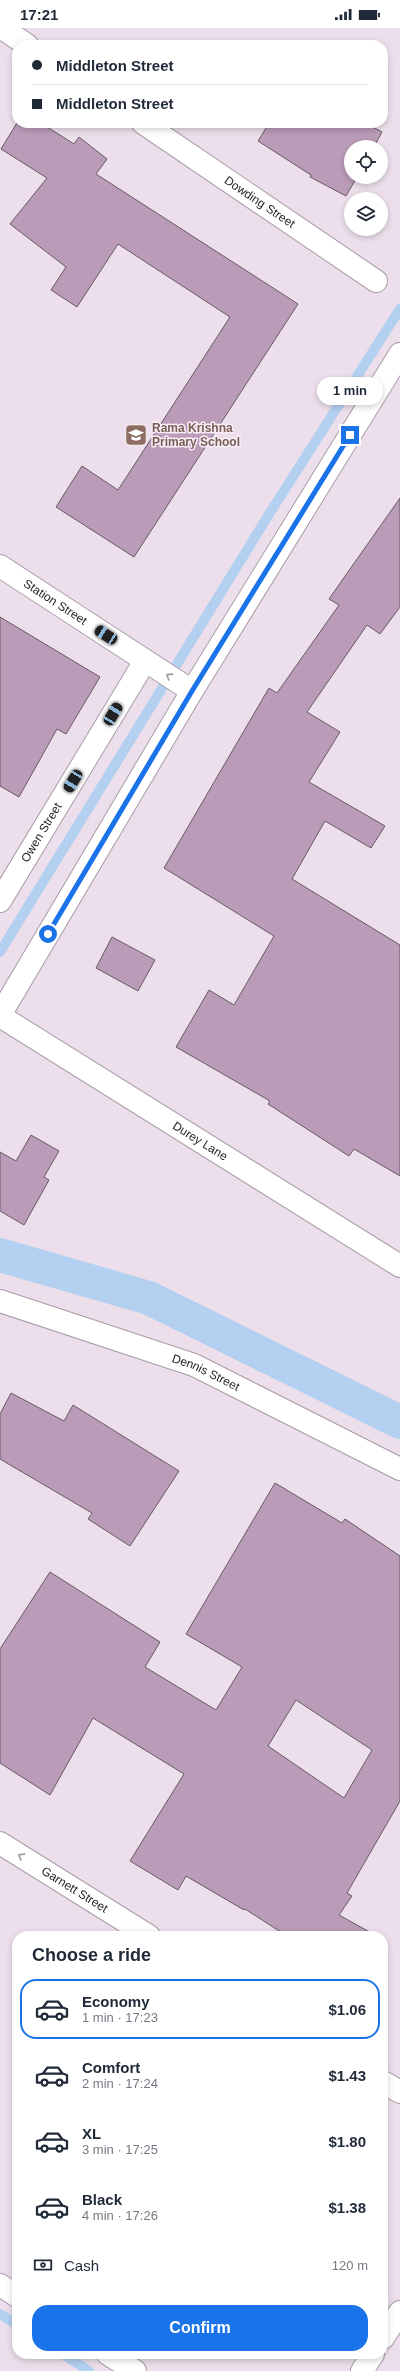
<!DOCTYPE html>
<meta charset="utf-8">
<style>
:root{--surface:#fff;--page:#f2f2f3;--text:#1f2937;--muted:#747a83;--line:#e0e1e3;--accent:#1a73e8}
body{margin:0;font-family:Arial,sans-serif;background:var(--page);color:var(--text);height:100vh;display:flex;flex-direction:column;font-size:15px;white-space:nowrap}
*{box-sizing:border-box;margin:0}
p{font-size:13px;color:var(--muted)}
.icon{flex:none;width:22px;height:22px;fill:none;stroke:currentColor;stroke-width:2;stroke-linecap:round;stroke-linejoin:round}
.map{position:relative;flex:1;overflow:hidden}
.panel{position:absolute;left:12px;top:1903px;width:376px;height:428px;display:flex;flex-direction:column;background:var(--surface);border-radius:16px;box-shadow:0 2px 6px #0003}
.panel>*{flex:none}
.banner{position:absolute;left:12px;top:12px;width:376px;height:88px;border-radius:16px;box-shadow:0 2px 6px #0003;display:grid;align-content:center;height:88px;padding:0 20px;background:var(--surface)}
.buttons{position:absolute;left:344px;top:112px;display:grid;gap:8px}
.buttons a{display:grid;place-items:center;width:44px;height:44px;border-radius:50%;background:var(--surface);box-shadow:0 2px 6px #0003;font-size:20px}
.end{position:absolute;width:18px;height:18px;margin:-9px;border:5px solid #1a73e8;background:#fff;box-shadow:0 0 0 2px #fff}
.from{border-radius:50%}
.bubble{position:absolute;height:28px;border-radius:14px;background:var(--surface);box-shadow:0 2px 6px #0003;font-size:13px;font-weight:700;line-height:28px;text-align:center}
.car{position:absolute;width:12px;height:24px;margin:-12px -6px;border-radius:5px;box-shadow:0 0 3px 1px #0007;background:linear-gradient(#222 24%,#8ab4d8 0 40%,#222 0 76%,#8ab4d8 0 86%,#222 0)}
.banner b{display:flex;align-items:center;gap:14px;height:38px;font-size:15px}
.banner b+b{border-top:1px solid var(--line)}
.banner i{width:10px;height:10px;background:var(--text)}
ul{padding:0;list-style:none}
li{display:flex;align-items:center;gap:12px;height:60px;margin:0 8px 6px;padding:0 12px;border:2px solid transparent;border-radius:16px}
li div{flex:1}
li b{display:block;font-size:15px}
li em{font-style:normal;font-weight:700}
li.selected{border-color:var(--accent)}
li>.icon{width:36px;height:36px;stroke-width:1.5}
h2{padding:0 20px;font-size:18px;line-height:48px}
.pay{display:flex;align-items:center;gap:10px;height:44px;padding:0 20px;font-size:15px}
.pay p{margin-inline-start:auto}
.cta{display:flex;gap:8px;margin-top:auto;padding:8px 20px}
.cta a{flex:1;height:46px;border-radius:16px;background:var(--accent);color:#fff;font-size:16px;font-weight:700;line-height:46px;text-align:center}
.status{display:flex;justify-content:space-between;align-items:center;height:28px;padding:0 20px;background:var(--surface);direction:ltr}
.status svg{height:11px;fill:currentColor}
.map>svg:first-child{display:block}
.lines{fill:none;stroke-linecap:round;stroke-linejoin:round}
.stream{stroke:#b4d0f0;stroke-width:10}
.canal{stroke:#b4d0f0;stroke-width:34}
.building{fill:#ba9bb8;stroke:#665b65;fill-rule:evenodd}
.minor-casing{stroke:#a89ca7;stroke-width:24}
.tertiary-casing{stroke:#a89ca7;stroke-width:24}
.minor{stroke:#fff;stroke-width:22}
.tertiary{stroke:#fff;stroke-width:22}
.oneway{stroke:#9b999b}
.route{stroke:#1a73e8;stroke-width:5}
.labels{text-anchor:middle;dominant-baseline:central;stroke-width:3;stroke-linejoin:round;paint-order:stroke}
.street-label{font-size:12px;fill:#211d21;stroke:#f9edf8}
.education-label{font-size:12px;font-weight:bold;fill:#785e54;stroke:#f9edf8;text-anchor:start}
</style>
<div class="status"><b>17:21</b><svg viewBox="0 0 49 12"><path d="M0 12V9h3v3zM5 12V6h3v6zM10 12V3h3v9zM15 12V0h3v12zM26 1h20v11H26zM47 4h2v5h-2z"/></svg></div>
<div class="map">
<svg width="400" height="2343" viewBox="0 0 400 2343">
<rect width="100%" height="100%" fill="#ecdfeb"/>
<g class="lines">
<g class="stream">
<path d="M0,924L271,483L400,281"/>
<path d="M0,2286L17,2297"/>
<path d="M63,2326L89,2343"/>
</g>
<path class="canal" d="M0,1227L149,1270L400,1394"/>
</g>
<g class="building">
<path d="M17,95H41L74,116L79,109L107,131L96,146L298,276L134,529L56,479L82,438L118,462L230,289L118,216L77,279L51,262L66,239L10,196L47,150L1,121Z"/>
<path d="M269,95H365L382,104L374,119H351V149H357L346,168L310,149L311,147L258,113Z"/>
<path d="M400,470V579L380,606L367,597L307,684L340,704L309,754L385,798L371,820L325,793L292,851L400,917V1148L354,1121L349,1128L268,1076L270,1073L176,1019L209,962L234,977L274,908L164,840L269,660L277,665L339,577L329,571Z"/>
<path d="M0,589L100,649L66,706L57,701L19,769L0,758Z"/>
<path d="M112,909L155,932L138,963L96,940Z"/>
<path d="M31,1107L59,1123L44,1149L49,1152L24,1197L0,1183V1124L16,1133Z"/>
<path d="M11,1365L64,1393L73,1377L179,1443L130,1518L88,1491L92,1485L0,1431V1386Z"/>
<path d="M275,1455L342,1495L345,1491L400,1528V1773L347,1865L352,1868L339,1887L377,1908H287L245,1881L244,1882L186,1848L178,1862L130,1833L184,1746L93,1690L50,1767L0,1735V1621L50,1544L160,1614L145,1639L216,1682L242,1639L186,1606ZM296,1672L372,1722L344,1770L268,1718Z"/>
</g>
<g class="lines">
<g class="minor-casing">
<g id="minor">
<path d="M2,0L27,17"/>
<path id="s1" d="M143,95L376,253"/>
<path id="s2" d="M0,538L192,663"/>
<path id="s3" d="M0,873L145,633"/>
<path id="s4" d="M0,988L400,1238"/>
<path d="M0,2257L17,2268"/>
<path d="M383,2310L400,2284"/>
<path d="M108,2326L135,2343"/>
<path d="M362,2343L373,2326"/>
</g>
</g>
<g class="tertiary-casing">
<g id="tertiary">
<path d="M0,987L192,663L400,326"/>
<path id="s5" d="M0,1273L194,1337L400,1441"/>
<path id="s6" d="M0,1815L149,1908"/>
<path d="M383,2054L400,2064"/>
</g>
</g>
<use href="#minor" class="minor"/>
<use href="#tertiary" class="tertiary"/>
</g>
<defs><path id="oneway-chevron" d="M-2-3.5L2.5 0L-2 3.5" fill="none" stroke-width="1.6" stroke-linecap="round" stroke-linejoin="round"/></defs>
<g class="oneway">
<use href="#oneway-chevron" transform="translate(169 648) rotate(-147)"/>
<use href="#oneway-chevron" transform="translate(21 1828) rotate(-148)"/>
</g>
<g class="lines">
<path class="route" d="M48,906L192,663L350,407"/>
</g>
<defs>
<g id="school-square" transform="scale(1.15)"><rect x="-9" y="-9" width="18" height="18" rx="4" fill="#8d6e63" stroke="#f9edf8"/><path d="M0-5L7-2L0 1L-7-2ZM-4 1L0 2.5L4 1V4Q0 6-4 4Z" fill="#fff"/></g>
</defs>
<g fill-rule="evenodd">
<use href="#school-square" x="136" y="407"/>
</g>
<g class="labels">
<g class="street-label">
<text stroke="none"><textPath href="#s1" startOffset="141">Dowding Street</textPath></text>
<text stroke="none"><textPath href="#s2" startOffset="66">Station Street</textPath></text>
<text stroke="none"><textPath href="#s3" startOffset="80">Owen Street</textPath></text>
<text stroke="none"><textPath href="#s4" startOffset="236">Durey Lane</textPath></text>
<text stroke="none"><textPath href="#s5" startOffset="218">Dennis Street</textPath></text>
<text stroke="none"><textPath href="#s6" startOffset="88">Garnett Street</textPath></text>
</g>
<g class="education-label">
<text x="152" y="400">Rama Krishna<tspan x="152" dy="14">Primary School</tspan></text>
</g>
</g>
</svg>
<div class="buttons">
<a><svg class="icon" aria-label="locate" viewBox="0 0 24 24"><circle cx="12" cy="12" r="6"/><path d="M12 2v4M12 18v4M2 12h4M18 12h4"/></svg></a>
<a><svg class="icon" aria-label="layers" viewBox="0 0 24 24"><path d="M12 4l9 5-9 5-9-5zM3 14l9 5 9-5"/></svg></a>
</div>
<i class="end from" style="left:48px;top:906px"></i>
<i class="end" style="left:350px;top:407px"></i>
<div class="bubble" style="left:317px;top:349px;width:66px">1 min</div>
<i class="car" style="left:106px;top:607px;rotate:303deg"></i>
<i class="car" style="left:113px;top:686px;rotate:31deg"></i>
<i class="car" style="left:73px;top:753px;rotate:211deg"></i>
<div class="banner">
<b><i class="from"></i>Middleton Street</b>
<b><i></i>Middleton Street</b>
</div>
<section class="panel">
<h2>Choose a ride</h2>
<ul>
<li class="selected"><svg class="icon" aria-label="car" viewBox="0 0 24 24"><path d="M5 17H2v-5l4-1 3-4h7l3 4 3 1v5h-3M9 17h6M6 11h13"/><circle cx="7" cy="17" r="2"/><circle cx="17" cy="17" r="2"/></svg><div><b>Economy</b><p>1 min · 17:23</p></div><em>$1.06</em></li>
<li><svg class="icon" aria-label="car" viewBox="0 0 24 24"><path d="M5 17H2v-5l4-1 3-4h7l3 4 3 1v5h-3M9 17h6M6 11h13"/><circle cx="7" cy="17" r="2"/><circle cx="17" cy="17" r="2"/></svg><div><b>Comfort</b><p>2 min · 17:24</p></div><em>$1.43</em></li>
<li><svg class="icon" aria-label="car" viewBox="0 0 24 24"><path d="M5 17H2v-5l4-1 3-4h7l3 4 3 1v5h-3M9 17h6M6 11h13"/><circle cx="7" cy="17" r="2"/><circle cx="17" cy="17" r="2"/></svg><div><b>XL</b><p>3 min · 17:25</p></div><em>$1.80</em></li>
<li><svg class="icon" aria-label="car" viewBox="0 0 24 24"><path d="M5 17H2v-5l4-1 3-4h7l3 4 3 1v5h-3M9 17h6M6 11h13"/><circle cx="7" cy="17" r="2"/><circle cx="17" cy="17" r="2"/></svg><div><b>Black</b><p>4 min · 17:26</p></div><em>$1.38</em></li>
</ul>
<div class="pay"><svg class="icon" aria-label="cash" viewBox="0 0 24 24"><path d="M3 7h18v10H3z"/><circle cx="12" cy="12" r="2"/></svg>Cash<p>120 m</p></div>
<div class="cta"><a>Confirm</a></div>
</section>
</div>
